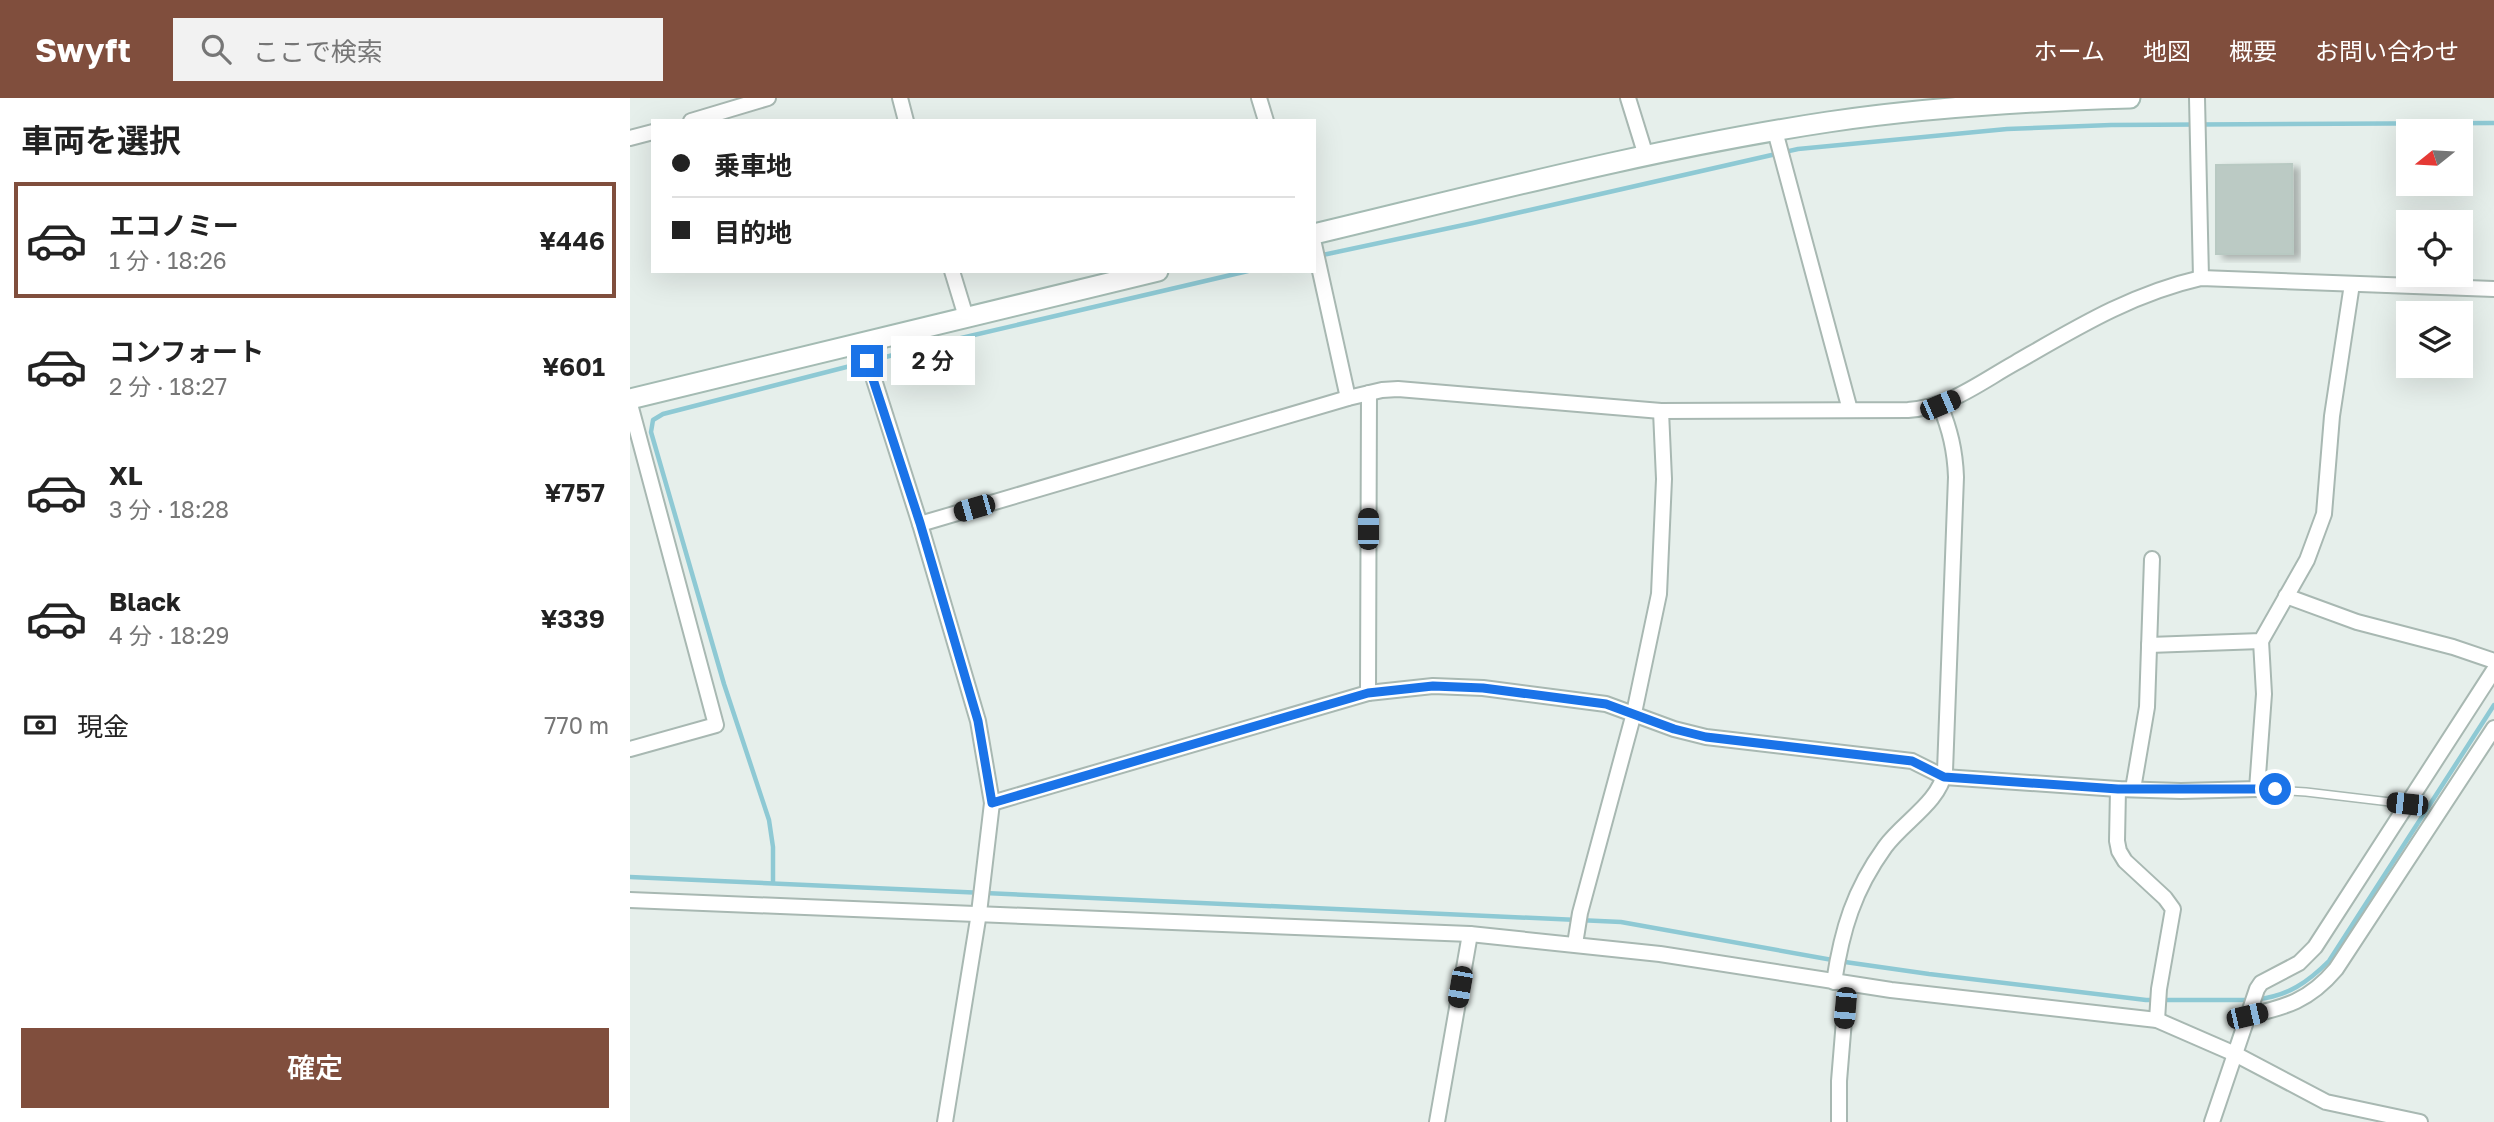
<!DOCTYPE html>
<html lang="ja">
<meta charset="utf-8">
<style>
:root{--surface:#fff;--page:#f2f2f2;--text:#222;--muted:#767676;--line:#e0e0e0;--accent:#804e3d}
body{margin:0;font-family:"Golos Text","Noto Sans JP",sans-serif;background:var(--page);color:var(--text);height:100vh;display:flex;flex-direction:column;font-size:26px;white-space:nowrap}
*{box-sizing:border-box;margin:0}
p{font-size:23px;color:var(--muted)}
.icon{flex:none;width:38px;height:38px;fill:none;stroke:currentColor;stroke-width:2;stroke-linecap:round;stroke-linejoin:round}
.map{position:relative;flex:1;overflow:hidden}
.details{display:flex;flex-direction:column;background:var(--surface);width:630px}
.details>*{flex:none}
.banner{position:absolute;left:21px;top:21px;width:665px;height:154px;border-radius:0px;box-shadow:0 7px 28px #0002;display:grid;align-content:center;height:154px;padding:0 21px;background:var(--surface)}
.needle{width:46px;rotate:252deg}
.controls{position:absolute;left:1766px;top:21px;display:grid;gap:14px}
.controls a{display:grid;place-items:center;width:77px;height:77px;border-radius:0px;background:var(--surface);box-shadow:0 7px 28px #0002;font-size:35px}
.end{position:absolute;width:32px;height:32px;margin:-16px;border:9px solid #1a73e8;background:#fff;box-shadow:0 0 0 4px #fff}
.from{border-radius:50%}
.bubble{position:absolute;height:49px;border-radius:0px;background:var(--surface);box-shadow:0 7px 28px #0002;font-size:23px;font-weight:600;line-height:49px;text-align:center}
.car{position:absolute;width:21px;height:42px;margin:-21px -10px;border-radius:9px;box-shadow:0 0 5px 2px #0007;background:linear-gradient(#222 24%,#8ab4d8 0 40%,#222 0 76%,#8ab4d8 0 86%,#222 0)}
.banner b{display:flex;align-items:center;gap:24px;height:66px;font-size:26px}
.banner b+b{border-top:2px solid var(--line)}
.banner i{width:18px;height:18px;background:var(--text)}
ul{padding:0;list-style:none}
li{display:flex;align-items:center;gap:21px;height:116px;margin:0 14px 10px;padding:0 7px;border:4px solid transparent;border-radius:0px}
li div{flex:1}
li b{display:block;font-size:26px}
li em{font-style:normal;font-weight:600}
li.current{border-color:var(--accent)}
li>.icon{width:63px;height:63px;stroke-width:1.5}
h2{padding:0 21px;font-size:32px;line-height:84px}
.pay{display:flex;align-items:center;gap:18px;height:77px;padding:0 21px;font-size:26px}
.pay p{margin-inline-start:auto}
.primary-button{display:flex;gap:14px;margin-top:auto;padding:14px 21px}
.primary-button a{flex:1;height:80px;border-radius:0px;background:var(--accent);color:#fff;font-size:28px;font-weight:600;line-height:80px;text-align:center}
header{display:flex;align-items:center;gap:42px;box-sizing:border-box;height:98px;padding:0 35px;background:var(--accent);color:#fff}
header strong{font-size:33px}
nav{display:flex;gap:38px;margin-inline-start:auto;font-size:24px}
.search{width:490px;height:63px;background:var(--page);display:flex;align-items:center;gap:18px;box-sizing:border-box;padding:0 24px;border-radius:0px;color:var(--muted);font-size:26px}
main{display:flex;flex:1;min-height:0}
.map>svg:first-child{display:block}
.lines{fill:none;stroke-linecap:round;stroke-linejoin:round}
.stream{stroke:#8ec9d4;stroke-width:4.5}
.building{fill:#bbcac4;stroke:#b8c9c2;stroke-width:2;filter:url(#shadow)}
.lane-casing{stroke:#a8b8b2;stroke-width:10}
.street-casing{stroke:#a8b8b2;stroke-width:18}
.secondary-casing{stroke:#a4bbb3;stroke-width:23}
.lane{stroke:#fff;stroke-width:7}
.street{stroke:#fff;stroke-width:14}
.secondary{stroke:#fff;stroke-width:19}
.route{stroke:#1a73e8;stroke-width:9}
</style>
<header>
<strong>Swyft</strong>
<div class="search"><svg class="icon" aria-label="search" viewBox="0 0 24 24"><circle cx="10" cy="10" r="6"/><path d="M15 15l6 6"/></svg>ここで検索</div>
<nav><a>ホーム</a><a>地図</a><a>概要</a><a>お問い合わせ</a></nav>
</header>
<main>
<section class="details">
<h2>車両を選択</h2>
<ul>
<li class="current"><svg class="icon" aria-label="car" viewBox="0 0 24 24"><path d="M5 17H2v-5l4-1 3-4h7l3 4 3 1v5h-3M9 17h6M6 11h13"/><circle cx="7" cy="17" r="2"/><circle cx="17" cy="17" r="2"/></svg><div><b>エコノミー</b><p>1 分 · 18:26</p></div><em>¥446</em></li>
<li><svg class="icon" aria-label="car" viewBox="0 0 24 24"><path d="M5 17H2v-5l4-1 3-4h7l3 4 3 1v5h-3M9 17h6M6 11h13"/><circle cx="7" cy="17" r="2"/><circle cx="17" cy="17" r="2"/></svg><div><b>コンフォート</b><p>2 分 · 18:27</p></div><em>¥601</em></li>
<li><svg class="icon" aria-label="car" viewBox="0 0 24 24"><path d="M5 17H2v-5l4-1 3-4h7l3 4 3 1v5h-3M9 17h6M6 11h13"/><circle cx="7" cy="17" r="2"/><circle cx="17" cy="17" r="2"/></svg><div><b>XL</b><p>3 分 · 18:28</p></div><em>¥757</em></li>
<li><svg class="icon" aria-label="car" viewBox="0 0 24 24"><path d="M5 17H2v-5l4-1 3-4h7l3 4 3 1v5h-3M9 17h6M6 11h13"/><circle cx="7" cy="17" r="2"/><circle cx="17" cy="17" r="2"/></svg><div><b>Black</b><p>4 分 · 18:29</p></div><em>¥339</em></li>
</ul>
<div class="pay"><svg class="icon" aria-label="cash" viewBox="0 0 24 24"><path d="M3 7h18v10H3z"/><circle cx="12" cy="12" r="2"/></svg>現金<p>770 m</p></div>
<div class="primary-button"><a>確定</a></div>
</section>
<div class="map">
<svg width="1864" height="1024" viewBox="0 0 1864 1024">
<defs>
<filter id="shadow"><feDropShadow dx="7" dy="4" stdDeviation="3.5" flood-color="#0004"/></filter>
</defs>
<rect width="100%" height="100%" fill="#e6efeb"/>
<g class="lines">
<g class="stream">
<path d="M688,158L843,125L1168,51L1377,31L1481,27L1864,25"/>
<path d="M0,779L991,824L1208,863L1299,876L1516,902H1619"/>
<path d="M143,785V749L139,722L94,586L21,334L23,322L33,316L314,244L618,173"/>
<path d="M1628,901C1658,898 1678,884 1699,863L1864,607"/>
</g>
</g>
<path class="building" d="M1662,66L1663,156H1586V67Z"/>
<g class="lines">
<g class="lane-casing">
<path id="lane" d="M1627,691L1676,694L1777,706"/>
</g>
<g class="street-casing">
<g id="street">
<path d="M270,0L276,23"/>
<path d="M629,0L636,23"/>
<path d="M998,0L1016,58"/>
<path d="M1567,0L1571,180"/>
<path d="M61,23L138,0"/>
<path d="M1145,33L1220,312"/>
<path d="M0,40L23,34"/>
<path d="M684,146L718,300"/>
<path d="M322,173L336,219"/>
<path d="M232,244L290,426L348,623L362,705L349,815L315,1024"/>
<path d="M0,306L86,627L0,651"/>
<path d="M290,426L718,300L752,292L768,291L1031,313L1278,312C1320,309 1349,285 1385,265C1446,230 1501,196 1571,180L1864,191"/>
<path d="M1656,498L1727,524L1823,549L1864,563"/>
<path d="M1519,547L1631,543L1677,462L1694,416L1702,318L1722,186"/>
<path d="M738,595L739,295"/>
<path d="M1488,691L1487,743L1489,753L1495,763L1535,800L1543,811L1529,891L1527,922"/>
<path d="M1503,691L1517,609L1522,461"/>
<path d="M362,705L738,595L803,588L853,590L976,606L1044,631L1076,639L1282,663L1314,679L1488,691L1551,693L1627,691L1634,596L1631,543"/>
<path d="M0,802L840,836L1030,856L1261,892L1527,922L1605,956L1696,1004L1790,1024"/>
<path d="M945,846L950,815L1004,615L1029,496L1034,381L1031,313"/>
<path d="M1204,884C1212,831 1224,792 1255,749C1274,723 1309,705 1315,673L1326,379C1325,352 1320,332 1310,307"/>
<path d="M1617,918C1656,909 1679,903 1706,871L1864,630"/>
<path d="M807,1024L840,836"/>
<path d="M1209,1024V983L1217,886"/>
<path d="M1582,1024L1627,891L1631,885L1669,865L1685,849L1864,572"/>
</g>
</g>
<g class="secondary-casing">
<g id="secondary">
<path d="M684,136C855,95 1025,50 1198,24C1299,9 1399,3 1500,0"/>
<path d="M0,301L528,173"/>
</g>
</g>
<use href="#lane" class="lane"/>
<use href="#street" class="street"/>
<use href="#secondary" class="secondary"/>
</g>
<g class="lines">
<path class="route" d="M237,263L290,425L348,623L362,705L738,595L803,588L853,590L976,606L1044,631L1076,639L1282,663L1314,679L1488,691H1645"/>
</g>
</svg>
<div class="controls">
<a><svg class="needle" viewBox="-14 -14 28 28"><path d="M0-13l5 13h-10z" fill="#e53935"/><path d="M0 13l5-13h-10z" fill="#767676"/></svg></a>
<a><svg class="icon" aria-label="locate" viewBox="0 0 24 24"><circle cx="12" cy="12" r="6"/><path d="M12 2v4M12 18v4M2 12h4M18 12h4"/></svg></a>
<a><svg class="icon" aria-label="layers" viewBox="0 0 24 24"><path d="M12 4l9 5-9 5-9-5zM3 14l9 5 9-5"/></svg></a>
</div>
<i class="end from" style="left:1645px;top:691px"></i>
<i class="end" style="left:237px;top:263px"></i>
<div class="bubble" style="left:261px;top:238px;width:84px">2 分</div>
<i class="car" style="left:1310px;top:307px;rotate:67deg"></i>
<i class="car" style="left:344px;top:410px;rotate:254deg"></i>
<i class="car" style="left:738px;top:431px;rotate:0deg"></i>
<i class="car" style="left:1777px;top:706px;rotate:276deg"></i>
<i class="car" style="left:830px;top:889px;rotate:190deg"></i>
<i class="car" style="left:1215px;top:910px;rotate:185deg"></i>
<i class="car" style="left:1617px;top:918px;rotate:77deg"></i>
<div class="banner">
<b><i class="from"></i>乗車地</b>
<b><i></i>目的地</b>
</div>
</div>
</main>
